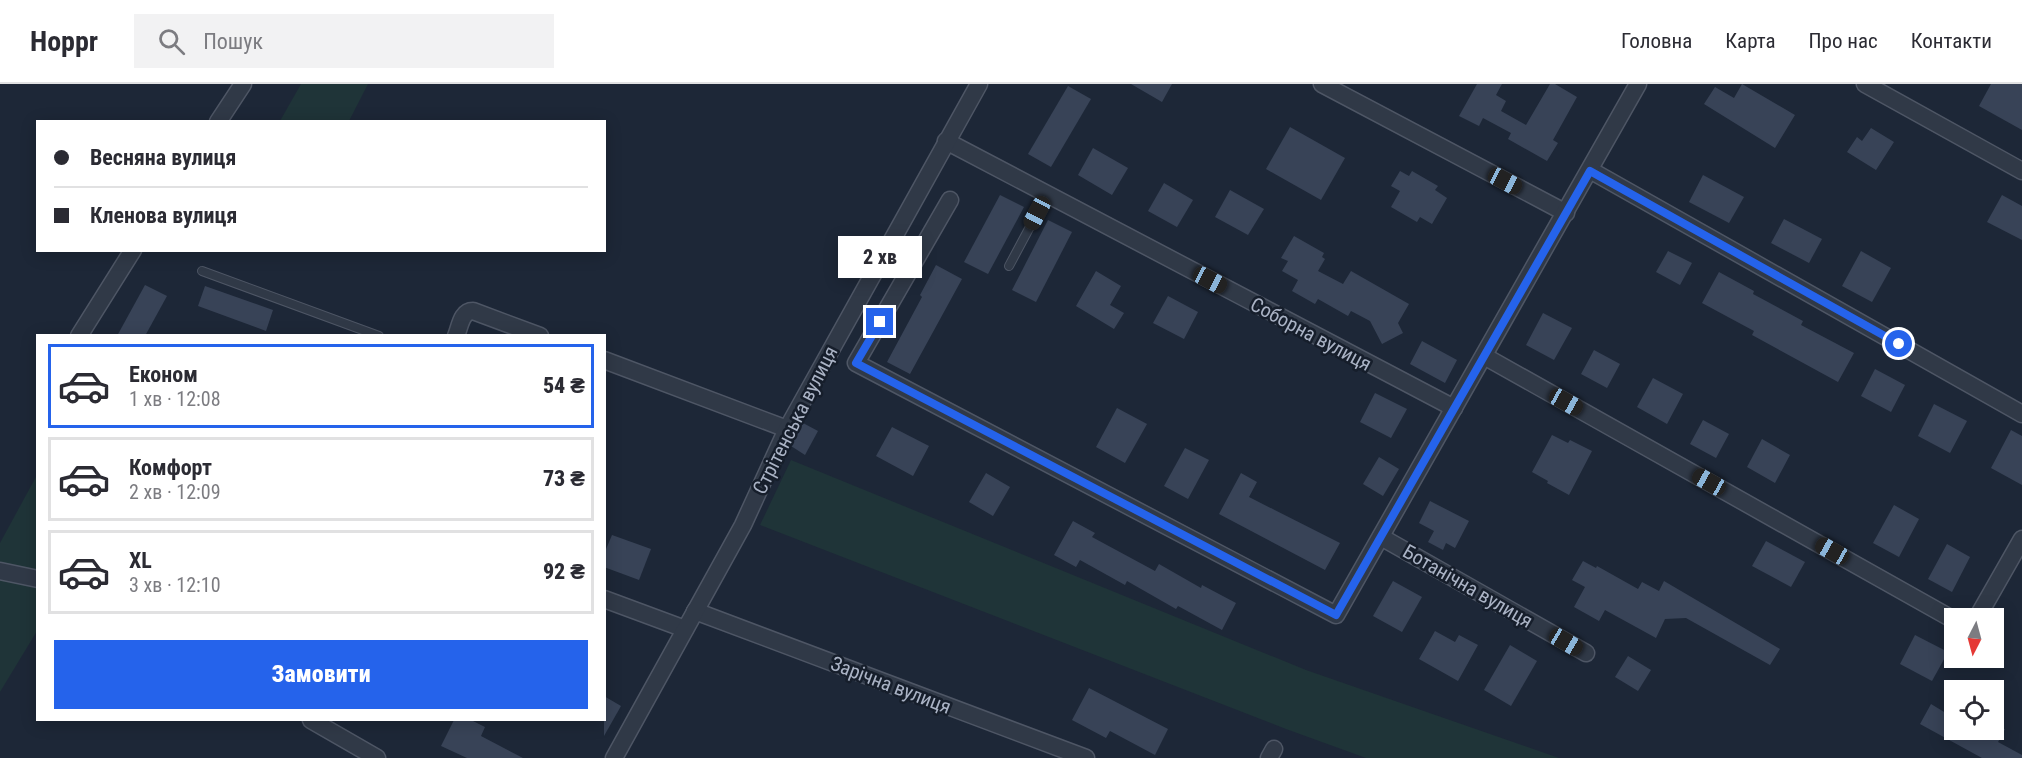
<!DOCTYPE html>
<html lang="uk">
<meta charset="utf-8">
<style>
:root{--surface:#fff;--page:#f2f2f3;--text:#2b2b33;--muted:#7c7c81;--line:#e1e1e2;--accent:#2563eb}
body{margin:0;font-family:"Roboto Condensed",sans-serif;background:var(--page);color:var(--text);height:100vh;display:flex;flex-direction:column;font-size:22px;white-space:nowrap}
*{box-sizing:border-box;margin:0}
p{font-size:20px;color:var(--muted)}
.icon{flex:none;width:33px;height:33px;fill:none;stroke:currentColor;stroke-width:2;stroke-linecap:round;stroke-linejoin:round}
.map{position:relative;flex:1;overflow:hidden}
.drawer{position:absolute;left:36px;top:250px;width:570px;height:387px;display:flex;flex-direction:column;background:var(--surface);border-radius:0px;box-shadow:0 3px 15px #0003}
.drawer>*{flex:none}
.top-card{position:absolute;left:36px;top:36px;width:570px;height:132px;border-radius:0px;box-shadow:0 3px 15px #0003;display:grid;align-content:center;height:132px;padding:0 18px;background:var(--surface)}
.needle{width:39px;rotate:186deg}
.tools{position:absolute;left:1944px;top:524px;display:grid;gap:12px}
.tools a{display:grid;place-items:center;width:60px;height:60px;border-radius:0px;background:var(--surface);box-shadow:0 3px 15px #0003;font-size:30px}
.end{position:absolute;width:27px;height:27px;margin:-14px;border:8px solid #2563eb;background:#fff;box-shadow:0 0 0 3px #fff}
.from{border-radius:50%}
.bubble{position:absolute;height:42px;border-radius:0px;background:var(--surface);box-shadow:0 3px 15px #0003;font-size:20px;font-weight:800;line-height:42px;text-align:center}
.car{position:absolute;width:18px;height:36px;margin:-18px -9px;border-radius:8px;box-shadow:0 0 4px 2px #0007;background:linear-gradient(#222 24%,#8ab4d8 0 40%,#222 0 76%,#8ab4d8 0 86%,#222 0)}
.top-card b{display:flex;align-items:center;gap:21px;height:57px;font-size:22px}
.top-card b+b{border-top:2px solid var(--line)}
.top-card i{width:15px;height:15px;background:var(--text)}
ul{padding:10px 0 0;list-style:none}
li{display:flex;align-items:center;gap:18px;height:84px;margin:0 12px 9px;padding:0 6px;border:3px solid var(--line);border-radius:0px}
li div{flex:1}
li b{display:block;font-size:22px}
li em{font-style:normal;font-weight:800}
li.on{border-color:var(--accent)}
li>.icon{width:54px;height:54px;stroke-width:1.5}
.button{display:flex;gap:12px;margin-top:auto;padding:12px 18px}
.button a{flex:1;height:69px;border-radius:0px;background:var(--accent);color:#fff;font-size:24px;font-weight:800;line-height:69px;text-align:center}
header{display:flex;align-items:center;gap:36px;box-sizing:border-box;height:84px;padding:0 30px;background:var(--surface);border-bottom:2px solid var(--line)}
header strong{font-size:28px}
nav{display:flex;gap:33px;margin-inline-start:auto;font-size:21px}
.search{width:420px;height:54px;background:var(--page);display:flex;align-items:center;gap:15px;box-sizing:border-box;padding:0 21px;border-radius:0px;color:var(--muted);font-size:22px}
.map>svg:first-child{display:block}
.green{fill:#1f3438}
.building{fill:#384357}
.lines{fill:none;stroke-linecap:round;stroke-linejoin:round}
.service-casing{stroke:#4e5665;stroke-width:10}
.minor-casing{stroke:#4e5665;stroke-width:19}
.service{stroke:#303947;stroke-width:8}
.minor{stroke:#303947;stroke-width:16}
.route{stroke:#2563eb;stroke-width:8}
.labels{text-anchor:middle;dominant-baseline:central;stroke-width:5;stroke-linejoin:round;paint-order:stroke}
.street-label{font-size:20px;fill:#aab3c5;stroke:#161e2b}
</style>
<header>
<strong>Hoppr</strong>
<div class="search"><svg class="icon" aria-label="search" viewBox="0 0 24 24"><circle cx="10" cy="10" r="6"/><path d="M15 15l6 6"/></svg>Пошук</div>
<nav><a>Головна</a><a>Карта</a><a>Про нас</a><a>Контакти</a></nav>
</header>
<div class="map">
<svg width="2022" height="674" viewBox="0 0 2022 674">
<rect width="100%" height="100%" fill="#1d2737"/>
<g class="green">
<path d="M301,0H368L349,37H280Z"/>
<path d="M791,376L1306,586L1559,674H1366L1286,645L760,441Z"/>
<path d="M37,391V547L0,608V459Z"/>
</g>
<g class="building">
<path d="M1131,0H1172L1162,18Z"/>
<path d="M1477,0H1502L1496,11L1506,17L1501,27L1526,41L1550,0H1555L1577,13L1553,56L1558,59L1547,77L1508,55L1511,49L1483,34L1479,42L1459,32Z"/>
<path d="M1742,0L1795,31L1775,64L1704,20L1715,3L1734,14Z"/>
<path d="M1991,0H2022V46L1979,22Z"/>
<path d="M1068,2L1091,15L1051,83L1028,70Z"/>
<path d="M1290,43L1345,74L1321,116L1266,85Z"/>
<path d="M1871,44L1894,58L1876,86L1847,68L1857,53L1862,57Z"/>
<path d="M1093,64L1128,84L1112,111L1078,91Z"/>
<path d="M1400,87L1409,92L1412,87L1438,102L1435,106L1447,114L1432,140L1420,133L1417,138L1391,123L1400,107L1391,102Z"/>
<path d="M1703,91L1744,113L1729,139L1689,118Z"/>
<path d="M1164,99L1193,116L1177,143L1148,127Z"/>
<path d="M1230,106L1264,125L1248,151L1215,133Z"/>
<path d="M1000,111L1024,123L988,190L964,178Z"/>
<path d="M2002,111L2022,122V156L1987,138Z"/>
<path d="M1784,135L1822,155L1809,179L1771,159Z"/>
<path d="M1048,136L1072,148L1036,218L1012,206Z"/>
<path d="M1294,152L1324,169L1322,173L1325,175L1318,187L1343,200L1351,187L1409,220L1398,239L1403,249L1382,260L1370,237L1351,227L1348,232L1318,215L1315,220L1292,207L1298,196L1282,187L1288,177L1281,174Z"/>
<path d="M1668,167L1692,179L1680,201L1656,188Z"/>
<path d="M1861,167L1891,184L1872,218L1842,202Z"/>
<path d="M936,181L962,195L910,290L887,278L922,213L920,211Z"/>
<path d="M1096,187L1121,202L1110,221L1124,229L1114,245L1076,222Z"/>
<path d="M1719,188L1754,207L1753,210L1803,237L1801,241L1854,269L1838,298L1752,251L1754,247L1702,219Z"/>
<path d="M145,201L167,212L145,252H117Z"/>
<path d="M205,202L273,226L266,247L198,222Z"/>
<path d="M1168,212L1198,228L1184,255L1153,239Z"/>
<path d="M1543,229L1572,244L1554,276L1526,261Z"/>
<path d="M1422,257L1457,276L1445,299L1410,280Z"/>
<path d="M1594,266L1620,280L1607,304L1581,290Z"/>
<path d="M1875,285L1905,301L1891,328L1861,312Z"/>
<path d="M1653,294L1683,310L1667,340L1637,323Z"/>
<path d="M1375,309L1407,325L1391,354L1360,338Z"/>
<path d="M1934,320L1967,337L1950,369L1918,352Z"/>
<path d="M1117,324L1147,340L1125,379L1096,363Z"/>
<path d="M1703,336L1729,350L1716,374L1690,360Z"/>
<path d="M803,339L818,347L805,371L791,362Z"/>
<path d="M892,343L929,362L913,392L876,372Z"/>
<path d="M2011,346L2022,352V401L1991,384Z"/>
<path d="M1552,351L1568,359L1570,356L1592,367L1569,411L1547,399L1548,397L1532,388Z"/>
<path d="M1762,355L1790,371L1775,399L1747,383Z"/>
<path d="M1185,364L1209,376L1188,415L1164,402Z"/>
<path d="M1379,373L1399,385L1383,412L1363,400Z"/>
<path d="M986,389L1010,403L993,432L969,418Z"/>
<path d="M1241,389L1257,398L1249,413L1340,459L1325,486L1219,430Z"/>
<path d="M1430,417L1469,437L1455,464L1446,459L1443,466L1428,458L1434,447L1419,439Z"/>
<path d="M1894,421L1919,435L1899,473L1873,459Z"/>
<path d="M1073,437L1095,449L1092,453L1155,487L1159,480L1201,504L1202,501L1236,519L1222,546L1178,522L1176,525L1127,497L1125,501L1080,476L1076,483L1054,471Z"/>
<path d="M612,451L651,465L639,496L604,483V470Z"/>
<path d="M1766,457L1805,478L1791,503L1752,482Z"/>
<path d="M1947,460L1970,473L1952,508L1928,495Z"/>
<path d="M1583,477L1596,484L1597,482L1638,505L1642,498L1659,507L1664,497L1780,565L1770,581L1686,534L1665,535L1656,554L1605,526L1599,537L1574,523L1585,503L1572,496Z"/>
<path d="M1393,497L1422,513L1402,548L1373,532Z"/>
<path d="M1435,547L1455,558L1459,551L1478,561L1458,597L1419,575Z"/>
<path d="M1915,551L1948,568L1932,597L1900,580Z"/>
<path d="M1510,561L1537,577L1511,622L1484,606Z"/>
<path d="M1628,572L1651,586L1638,607L1615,593Z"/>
<path d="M1089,604L1168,645L1155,671L1110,647L1106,654L1072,636Z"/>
<path d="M604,612L621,622L604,652Z"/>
<path d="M1931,620L1954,634V645H2005L1998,658L2022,671V674H1982L1920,640Z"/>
<path d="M454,636H471L485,643L481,652L523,674H467L441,662Z"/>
</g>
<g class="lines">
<g class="service-casing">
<g id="service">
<path d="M1009,182L1047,111"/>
<path d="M202,187L379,252"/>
</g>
</g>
<g class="minor-casing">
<g id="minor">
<path d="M1322,0L1566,129"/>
<path d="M1865,0L2022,87"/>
<path d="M218,38L243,0"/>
<path d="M946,57L1454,324"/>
<path d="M1590,86L2022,330"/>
<path d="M950,116L856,279L1336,531L1638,0"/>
<path d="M79,252L133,166"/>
<path d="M456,252C460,243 461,227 473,227L540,252"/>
<path d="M1484,272L1954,536"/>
<path d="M604,276L787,345"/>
<path d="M1381,453L1586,569"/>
<path d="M0,487L38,495"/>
<path d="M604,515L685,545"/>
<path d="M695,527L1086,674"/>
<path d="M1977,534L2022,455"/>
<path d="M311,636L377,674"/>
<path d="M614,674L743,441L787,345L979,0"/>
<path d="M1269,674L1274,665"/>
</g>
</g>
<use href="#service" class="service"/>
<use href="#minor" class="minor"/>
</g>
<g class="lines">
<path class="route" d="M880,238L856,279L1336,531L1590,87L1899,260"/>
</g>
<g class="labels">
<g class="street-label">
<text transform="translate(1311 250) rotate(28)">Соборна вулиця</text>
<text transform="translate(795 336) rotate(-63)">Стрітенська вулиця</text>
<text transform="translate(1468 502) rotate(30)">Ботанічна вулиця</text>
<text transform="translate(891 601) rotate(21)">Зарічна вулиця</text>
</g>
</g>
</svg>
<div class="tools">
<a><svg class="needle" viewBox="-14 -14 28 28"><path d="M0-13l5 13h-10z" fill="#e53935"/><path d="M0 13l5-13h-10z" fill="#7c7c81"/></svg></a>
<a><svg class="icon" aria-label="locate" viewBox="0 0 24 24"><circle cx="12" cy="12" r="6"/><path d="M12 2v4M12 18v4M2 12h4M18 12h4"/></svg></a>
</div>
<i class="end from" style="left:1899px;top:260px"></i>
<i class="end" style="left:880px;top:238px"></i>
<div class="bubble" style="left:838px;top:152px;width:84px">2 хв</div>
<i class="car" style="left:1505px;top:97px;rotate:118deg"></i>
<i class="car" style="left:1037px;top:129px;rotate:208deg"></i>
<i class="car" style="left:1210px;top:196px;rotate:118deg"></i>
<i class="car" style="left:1566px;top:318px;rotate:119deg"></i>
<i class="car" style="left:1709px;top:398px;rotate:299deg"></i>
<i class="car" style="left:1832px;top:467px;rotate:299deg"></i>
<i class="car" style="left:1566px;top:558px;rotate:120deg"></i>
<div class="top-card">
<b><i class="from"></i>Весняна вулиця</b>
<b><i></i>Кленова вулиця</b>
</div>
<section class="drawer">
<ul>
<li class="on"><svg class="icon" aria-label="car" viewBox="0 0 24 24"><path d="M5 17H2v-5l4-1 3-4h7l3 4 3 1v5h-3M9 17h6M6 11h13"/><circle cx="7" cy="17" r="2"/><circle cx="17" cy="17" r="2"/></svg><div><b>Економ</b><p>1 хв · 12:08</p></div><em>54 ₴</em></li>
<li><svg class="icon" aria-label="car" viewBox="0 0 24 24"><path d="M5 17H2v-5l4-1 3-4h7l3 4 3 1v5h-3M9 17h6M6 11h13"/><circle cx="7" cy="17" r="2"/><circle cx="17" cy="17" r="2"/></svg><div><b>Комфорт</b><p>2 хв · 12:09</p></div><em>73 ₴</em></li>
<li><svg class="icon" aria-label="car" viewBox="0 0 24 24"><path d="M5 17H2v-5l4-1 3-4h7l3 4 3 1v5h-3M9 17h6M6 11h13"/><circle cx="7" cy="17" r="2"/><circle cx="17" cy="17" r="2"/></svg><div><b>XL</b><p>3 хв · 12:10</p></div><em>92 ₴</em></li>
</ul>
<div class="button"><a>Замовити</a></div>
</section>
</div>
